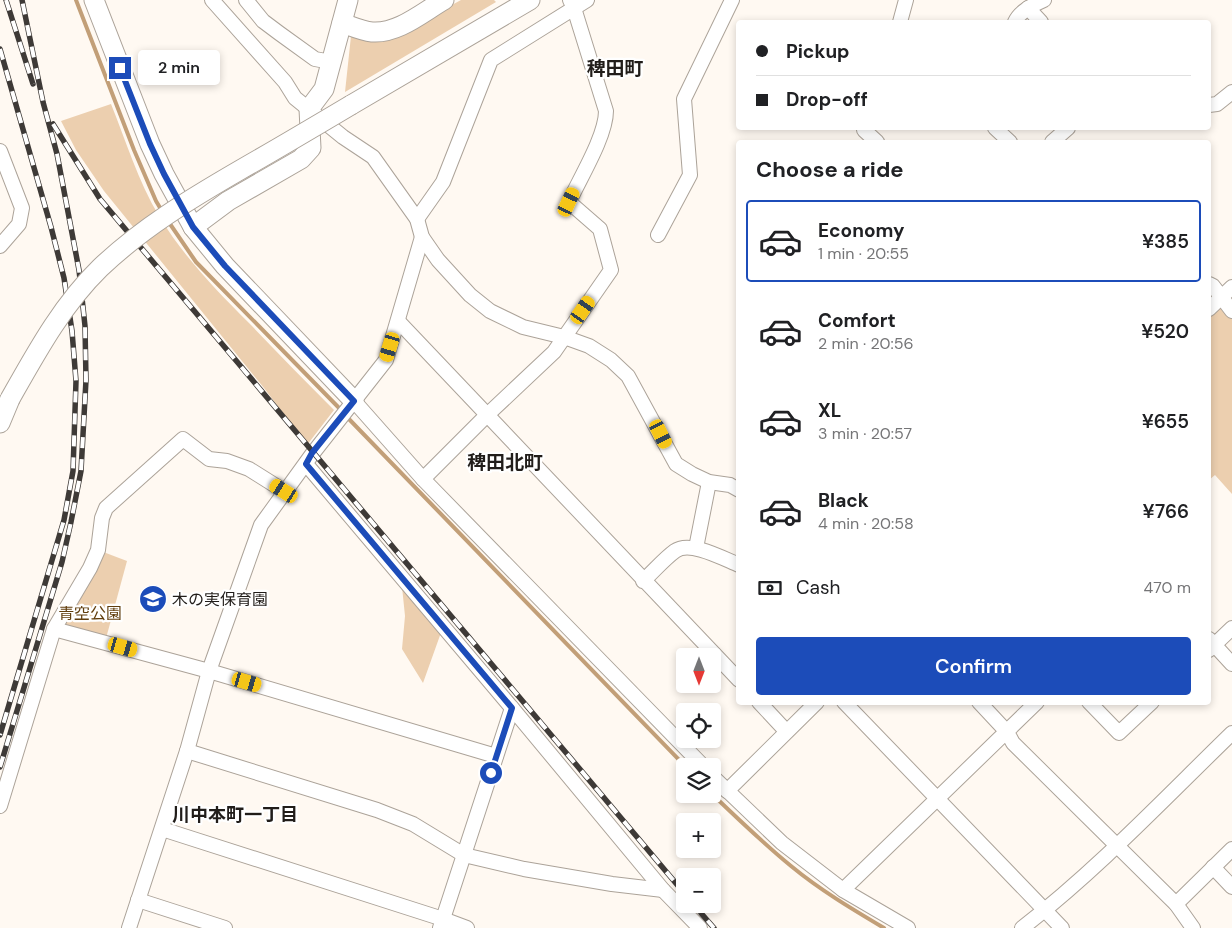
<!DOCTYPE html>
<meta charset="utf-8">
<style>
:root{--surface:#fff;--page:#f6f6f6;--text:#202124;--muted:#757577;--line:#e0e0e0;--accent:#1c4cb9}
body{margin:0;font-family:"DM Sans","Noto Sans JP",sans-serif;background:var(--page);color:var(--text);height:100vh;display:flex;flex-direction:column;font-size:19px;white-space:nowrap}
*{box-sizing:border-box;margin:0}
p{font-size:16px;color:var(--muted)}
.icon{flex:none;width:28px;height:28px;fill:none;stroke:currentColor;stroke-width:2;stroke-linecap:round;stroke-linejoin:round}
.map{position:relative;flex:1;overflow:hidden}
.panel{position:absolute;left:736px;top:140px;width:475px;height:565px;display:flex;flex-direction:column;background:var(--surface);border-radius:5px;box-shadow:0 2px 8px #0003}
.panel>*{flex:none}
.hud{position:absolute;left:736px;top:20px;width:475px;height:110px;border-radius:5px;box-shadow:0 2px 8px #0003;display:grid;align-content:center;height:110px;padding:0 20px;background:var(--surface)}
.needle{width:32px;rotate:180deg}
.tools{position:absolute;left:676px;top:648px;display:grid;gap:10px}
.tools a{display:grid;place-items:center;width:45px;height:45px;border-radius:5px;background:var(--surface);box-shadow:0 2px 8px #0003;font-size:25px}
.end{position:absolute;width:22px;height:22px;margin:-11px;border:6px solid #1c4cb9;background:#fff;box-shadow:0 0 0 2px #fff}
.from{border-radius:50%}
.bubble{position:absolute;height:35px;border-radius:5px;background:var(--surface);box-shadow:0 2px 8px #0003;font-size:16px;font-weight:600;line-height:35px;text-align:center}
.car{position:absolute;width:15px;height:30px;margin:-15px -8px;border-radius:6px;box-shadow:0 0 4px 1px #0007;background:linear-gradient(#f5c518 24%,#345 0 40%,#f5c518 0 76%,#345 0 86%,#f5c518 0)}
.hud b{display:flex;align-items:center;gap:18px;height:48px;font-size:19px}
.hud b+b{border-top:1px solid var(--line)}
.hud i{width:12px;height:12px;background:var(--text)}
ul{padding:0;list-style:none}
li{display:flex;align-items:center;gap:15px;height:82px;margin:0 10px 8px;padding:0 10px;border:2px solid transparent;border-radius:5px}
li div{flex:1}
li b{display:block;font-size:19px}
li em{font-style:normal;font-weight:600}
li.active{border-color:var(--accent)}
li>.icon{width:45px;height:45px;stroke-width:1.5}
h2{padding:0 20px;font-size:22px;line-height:60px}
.pay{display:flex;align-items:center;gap:12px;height:55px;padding:0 20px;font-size:19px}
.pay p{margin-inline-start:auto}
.primary-button{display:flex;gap:10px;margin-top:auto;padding:10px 20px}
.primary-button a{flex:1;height:58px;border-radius:5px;background:var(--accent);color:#fff;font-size:20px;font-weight:600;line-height:58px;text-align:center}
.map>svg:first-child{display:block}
.green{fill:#eccfaf}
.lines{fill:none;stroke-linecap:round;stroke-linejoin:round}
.stream{stroke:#c29f78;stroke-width:4}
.street-casing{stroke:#aca399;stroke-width:16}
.secondary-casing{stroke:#aca399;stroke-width:21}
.street{stroke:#fff;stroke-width:14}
.secondary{stroke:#fff;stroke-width:19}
.rail-casing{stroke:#3e3a37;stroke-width:5.5}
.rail{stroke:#fff;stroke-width:4;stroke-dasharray:11;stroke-linecap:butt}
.secondary-bridge-casing{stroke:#aca399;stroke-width:21;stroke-linecap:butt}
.secondary-bridge{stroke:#fff;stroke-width:19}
.route{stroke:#1c4cb9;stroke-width:6}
.labels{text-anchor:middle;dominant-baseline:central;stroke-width:4.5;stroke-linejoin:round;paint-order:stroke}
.poi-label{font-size:16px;fill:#211d1a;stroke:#fff;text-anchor:start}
.park-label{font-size:16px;fill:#613e0d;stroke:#fff}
.neighbourhood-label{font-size:18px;font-weight:bold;fill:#211d1a;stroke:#fff}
.quarter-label{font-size:19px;font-weight:bold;fill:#211d1a;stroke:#fff}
</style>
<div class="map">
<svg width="1232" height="928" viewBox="0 0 1232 928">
<rect width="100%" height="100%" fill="#fff9f2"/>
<g class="green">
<path d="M461,0H494L496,2L345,92L351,36L450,6Z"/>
<path d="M111,104C126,141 138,181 159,216C183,256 216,290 249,323C277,352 305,381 334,410L307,445L264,388L104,191L76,150L61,121Z"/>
<path d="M1221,298L1232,311V494L1215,475L1209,480V312Z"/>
<path d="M98,550L127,561L105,642L54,629Z"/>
<path d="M401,577L443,627L423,683L402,649L405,616Z"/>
</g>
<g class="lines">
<g class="stream">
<path d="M76,0L134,150L156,201L162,211"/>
<path d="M168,221L196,262L342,411"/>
<path d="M346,416L685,766"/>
<path d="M712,794C738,819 764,844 791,866C820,890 852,909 884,928"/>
</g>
<g class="street-casing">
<g id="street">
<path d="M212,0L285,82L295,98L343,137L373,157L417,219L422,237L438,260L470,295L490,311L523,327L564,337L589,346L611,360L628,376L676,464L692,474L709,482L730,485L739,490"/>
<path d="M246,0L263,21L279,33L315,59L331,62"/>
<path d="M1028,8L1041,22"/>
<path d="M900,22L906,0"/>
<path d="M1015,22C1020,11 1033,5 1044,0"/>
<path d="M1209,105L1217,104L1232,92"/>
<path d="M995,128L1010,142"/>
<path d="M864,130L877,142"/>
<path d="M1052,142L1068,128"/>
<path d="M0,151L22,208L19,224L0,246"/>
<path d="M417,219L443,182L491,60L587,0"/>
<path d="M658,235L690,175L684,99L732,0"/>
<path d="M1209,284L1213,286L1232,311"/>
<path d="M1209,309L1232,287"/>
<path d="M398,321L739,680"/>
<path d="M354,401L423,479L703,766"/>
<path d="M306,464L512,708L663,890L700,928"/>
<path d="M423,479L486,416L554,352L611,270L600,229L569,202C580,178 606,136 606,111L574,8L570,0"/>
<path d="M696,548L709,482"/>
<path d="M643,581C654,571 664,559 675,551C690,540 724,559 739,565"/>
<path d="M54,629L209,671L496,756"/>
<path d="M1209,639L1232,664"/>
<path d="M1209,650L1232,628"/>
<path d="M759,702L786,731"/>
<path d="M844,702L1062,928"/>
<path d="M979,702L1007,732L1013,743L1176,904L1193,928"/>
<path d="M1089,702L1119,733L1152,702"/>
<path d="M187,751L377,810L413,824L464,855L524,869L612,884L663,890"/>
<path d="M712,776L782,843L843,890L908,928"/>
<path d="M727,791L817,702"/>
<path d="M0,806L54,629L90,568L98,550L102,518L106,508L183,439L209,459L227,461L249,469L284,491"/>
<path d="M162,829L443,919L467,928"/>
<path d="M1213,867L1232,887"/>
<path d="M843,890L1037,702"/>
<path d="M138,900L225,928"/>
<path d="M1176,904L1232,849"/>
<path d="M129,928L187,751L209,671L261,525L313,453L386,360L422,237"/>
<path d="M440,928L512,708"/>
<path d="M1022,928C1097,870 1164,799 1232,733"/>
</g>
</g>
<g class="secondary-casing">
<g id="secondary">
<path d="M94,0L150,144L164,174L193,227L225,266L354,401"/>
<path d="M342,23C351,26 362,31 372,32C398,34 423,12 444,0"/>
<path d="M351,105L530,0"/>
<path d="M193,227L228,201L301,159L311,148L309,109L324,89L348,0"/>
<path d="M0,423L10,399"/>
</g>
</g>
<use href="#street" class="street"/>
<use href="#secondary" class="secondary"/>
<g class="rail-casing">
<g id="rail">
<path d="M6,0L33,84"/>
<path d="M0,49L51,227L64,278L72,331L76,381L73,471L64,520L0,735"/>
<path d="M53,124L100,199L685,894"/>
<path d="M0,767L62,562L71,522L81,471L86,380L85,326L79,270L57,154L43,102L22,0"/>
<path d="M693,904L714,928"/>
</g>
</g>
<use href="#rail" class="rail"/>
<g class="secondary-bridge-casing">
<path id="secondary-bridge" d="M10,399C36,353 62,305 100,268C142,228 190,199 240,170C277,149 314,127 351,105"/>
</g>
<use href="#secondary-bridge" class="secondary-bridge"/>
</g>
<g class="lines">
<path class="route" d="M120,68L150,144L164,174L193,227L225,266L354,401L312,453L306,464L512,708L491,773"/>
</g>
<defs>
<g id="school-disc" transform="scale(1.4375)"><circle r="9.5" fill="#1c4cb9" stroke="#fff"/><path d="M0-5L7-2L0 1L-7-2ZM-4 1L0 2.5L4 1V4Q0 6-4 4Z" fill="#fff"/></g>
</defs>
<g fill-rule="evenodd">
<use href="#school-disc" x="153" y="599"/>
</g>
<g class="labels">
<g class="poi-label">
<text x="172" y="599">木の実保育園</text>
</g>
<g class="park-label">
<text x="90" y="613">青空公園</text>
</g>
<g class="neighbourhood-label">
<text x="235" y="815">川中本町一丁目</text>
</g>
<g class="quarter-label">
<text x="615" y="68">稗田町</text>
<text x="505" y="462">稗田北町</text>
</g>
</g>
</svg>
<div class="tools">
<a><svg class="needle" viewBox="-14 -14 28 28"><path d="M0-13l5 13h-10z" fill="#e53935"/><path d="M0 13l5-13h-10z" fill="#757577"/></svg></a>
<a><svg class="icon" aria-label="locate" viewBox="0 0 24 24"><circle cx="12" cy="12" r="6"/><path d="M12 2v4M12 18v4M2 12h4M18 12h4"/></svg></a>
<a><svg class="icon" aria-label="layers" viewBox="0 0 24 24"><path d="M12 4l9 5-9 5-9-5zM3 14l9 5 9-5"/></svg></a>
<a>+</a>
<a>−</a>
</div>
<i class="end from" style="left:491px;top:773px"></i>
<i class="end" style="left:120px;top:68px"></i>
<div class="bubble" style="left:138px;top:50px;width:82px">2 min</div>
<i class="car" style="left:569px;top:202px;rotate:25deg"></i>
<i class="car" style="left:583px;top:310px;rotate:35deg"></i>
<i class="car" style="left:390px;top:347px;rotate:197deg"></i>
<i class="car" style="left:661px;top:434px;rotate:153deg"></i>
<i class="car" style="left:284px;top:491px;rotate:302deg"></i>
<i class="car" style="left:123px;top:647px;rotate:106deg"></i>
<i class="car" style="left:247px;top:682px;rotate:106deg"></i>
<div class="hud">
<b><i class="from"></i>Pickup</b>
<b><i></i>Drop-off</b>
</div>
<section class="panel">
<h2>Choose a ride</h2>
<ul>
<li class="active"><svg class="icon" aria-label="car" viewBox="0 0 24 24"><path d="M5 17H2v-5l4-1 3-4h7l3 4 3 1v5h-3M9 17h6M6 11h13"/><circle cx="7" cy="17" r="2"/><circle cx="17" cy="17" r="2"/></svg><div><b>Economy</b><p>1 min · 20:55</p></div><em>¥385</em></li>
<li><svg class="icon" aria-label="car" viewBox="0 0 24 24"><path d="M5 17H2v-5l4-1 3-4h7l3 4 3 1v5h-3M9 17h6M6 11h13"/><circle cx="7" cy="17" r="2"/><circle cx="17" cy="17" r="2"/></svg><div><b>Comfort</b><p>2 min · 20:56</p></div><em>¥520</em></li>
<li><svg class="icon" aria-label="car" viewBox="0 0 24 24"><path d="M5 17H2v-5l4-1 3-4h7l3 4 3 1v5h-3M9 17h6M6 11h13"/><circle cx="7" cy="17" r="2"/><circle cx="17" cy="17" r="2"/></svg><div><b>XL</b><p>3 min · 20:57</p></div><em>¥655</em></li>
<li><svg class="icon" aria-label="car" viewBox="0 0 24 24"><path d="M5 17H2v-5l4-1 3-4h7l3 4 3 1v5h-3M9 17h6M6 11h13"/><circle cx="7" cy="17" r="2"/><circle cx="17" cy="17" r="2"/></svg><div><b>Black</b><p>4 min · 20:58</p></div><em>¥766</em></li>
</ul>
<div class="pay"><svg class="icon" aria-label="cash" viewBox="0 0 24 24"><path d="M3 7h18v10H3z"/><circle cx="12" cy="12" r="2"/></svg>Cash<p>470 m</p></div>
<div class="primary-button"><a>Confirm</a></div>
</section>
</div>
